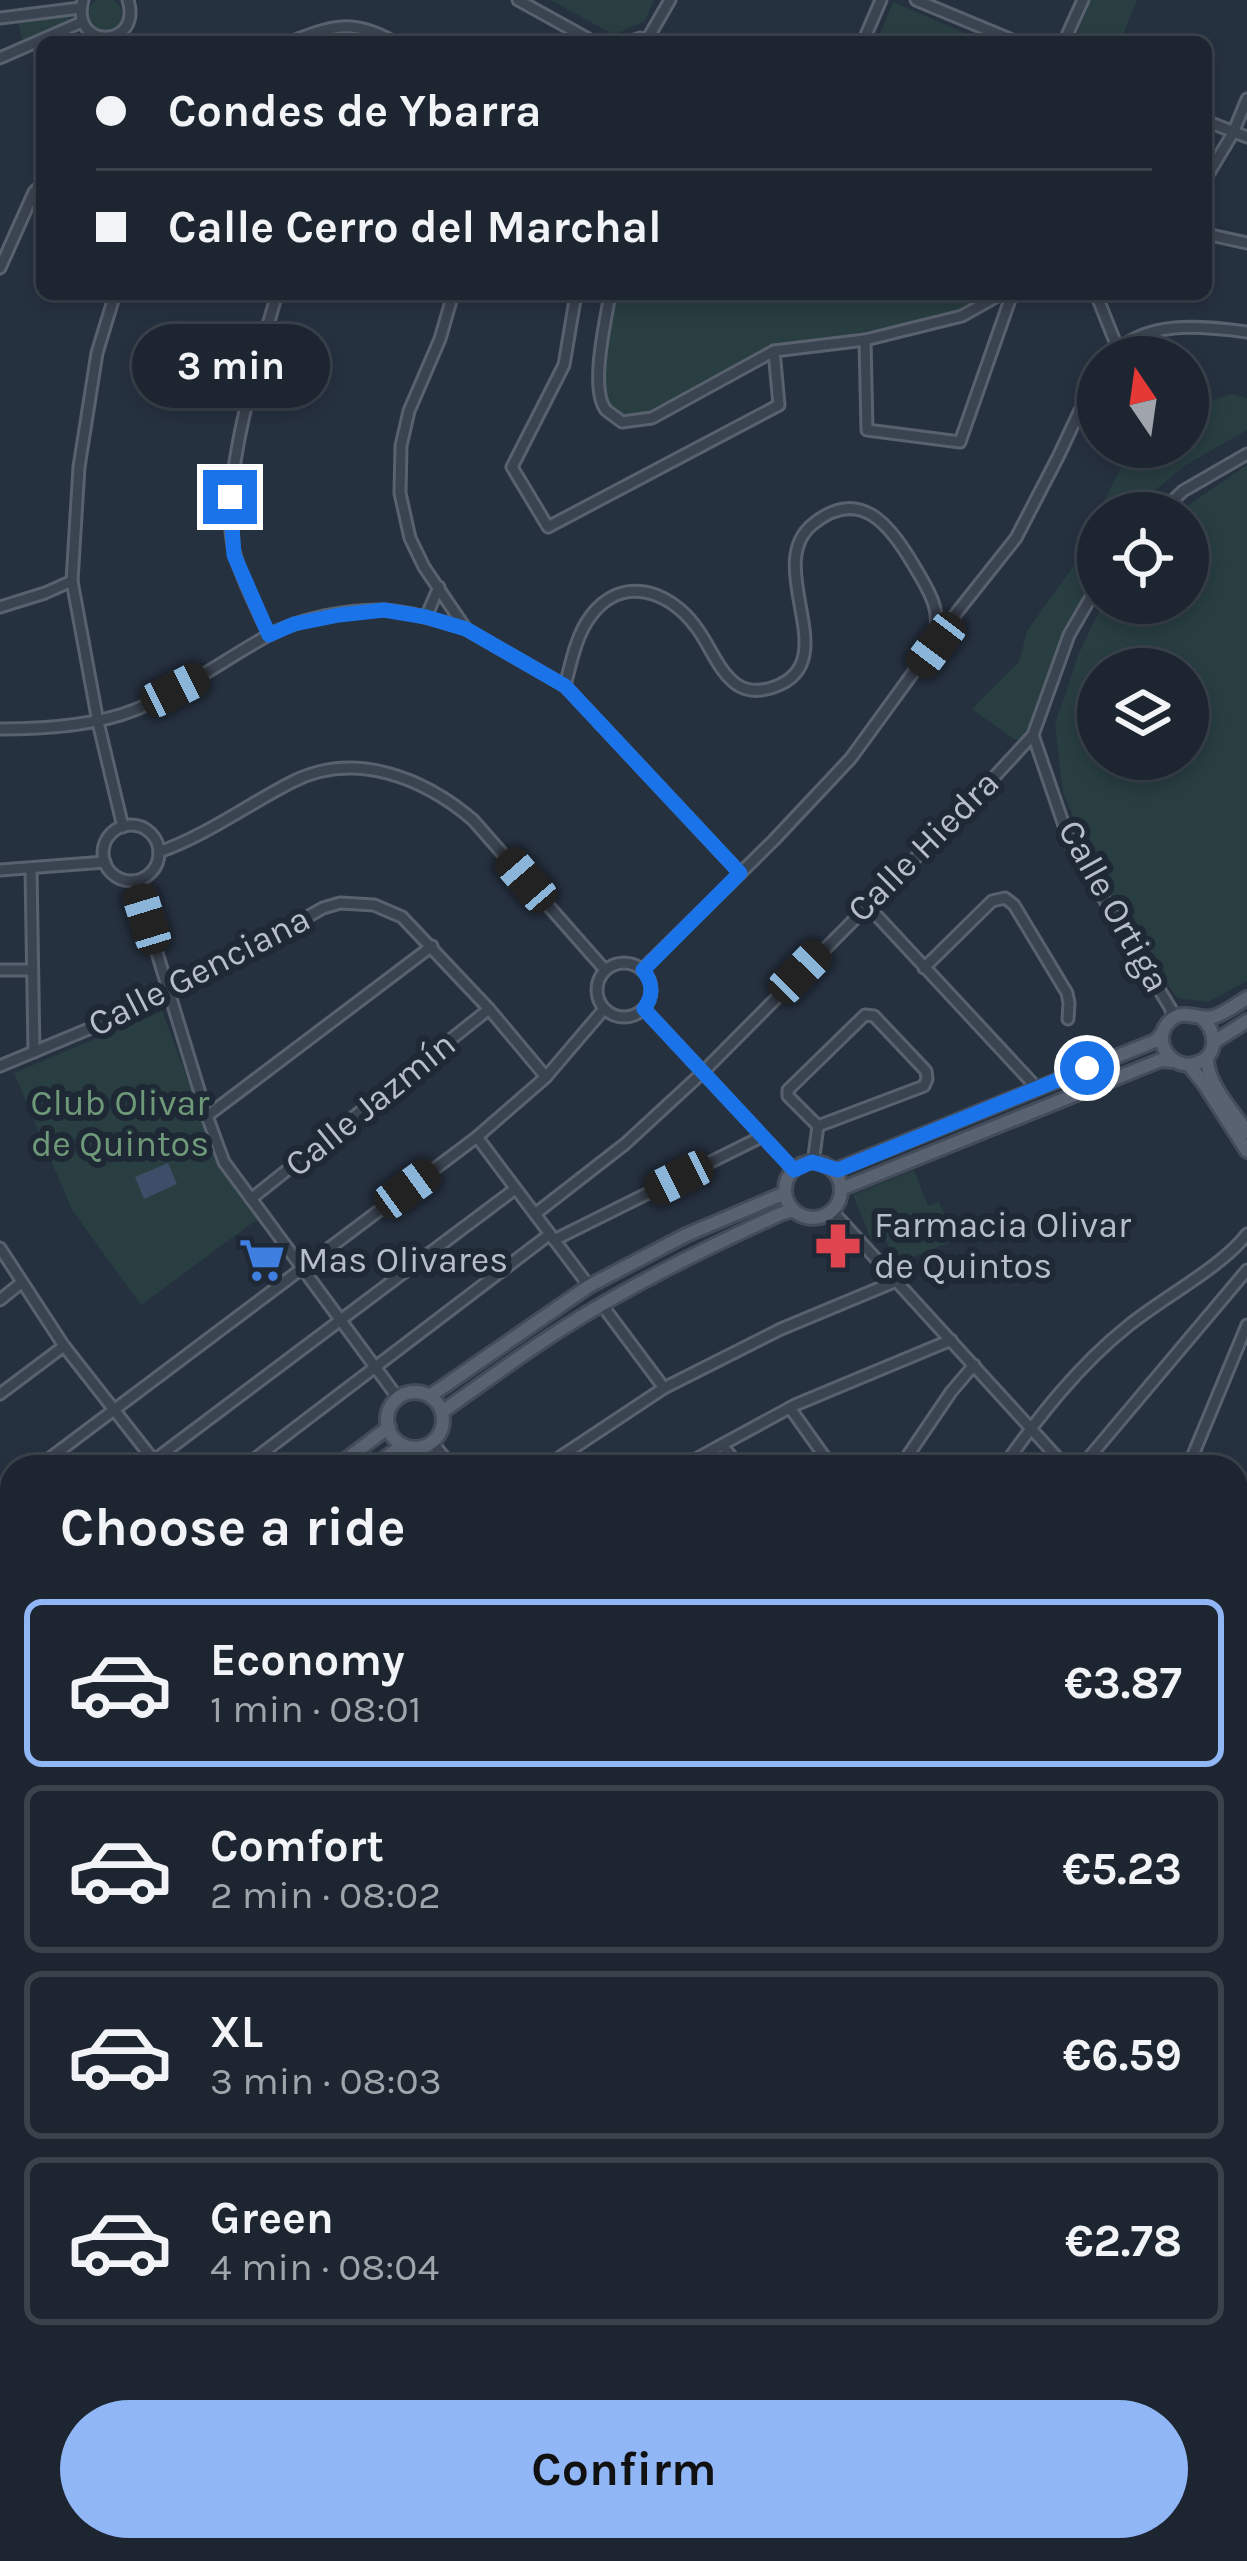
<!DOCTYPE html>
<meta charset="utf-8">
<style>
:root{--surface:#1c2530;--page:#29313c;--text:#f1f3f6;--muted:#a0a5ab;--line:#3a424c;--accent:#91b6f6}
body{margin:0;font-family:Karla,sans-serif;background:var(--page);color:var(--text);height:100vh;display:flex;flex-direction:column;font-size:45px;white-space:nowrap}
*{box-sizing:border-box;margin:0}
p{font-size:39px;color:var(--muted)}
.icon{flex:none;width:66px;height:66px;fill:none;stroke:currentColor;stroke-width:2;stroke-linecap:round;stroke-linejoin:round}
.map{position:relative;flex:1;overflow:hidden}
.sheet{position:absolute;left:0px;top:1455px;width:1248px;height:1107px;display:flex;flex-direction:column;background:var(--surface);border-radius:36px 36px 0 0;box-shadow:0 6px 18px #0003,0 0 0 3px var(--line)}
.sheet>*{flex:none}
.top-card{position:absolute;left:36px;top:36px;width:1176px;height:264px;border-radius:18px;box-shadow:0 6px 18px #0003,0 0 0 3px var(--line);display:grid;align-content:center;height:264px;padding:0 60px;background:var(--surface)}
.needle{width:78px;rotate:347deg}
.controls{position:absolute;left:1077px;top:336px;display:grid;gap:24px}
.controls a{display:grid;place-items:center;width:132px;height:132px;border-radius:50%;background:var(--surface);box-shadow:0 6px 18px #0003,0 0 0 3px var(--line);font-size:60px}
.end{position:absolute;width:54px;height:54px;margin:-27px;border:15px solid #1a73e8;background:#fff;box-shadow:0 0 0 6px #fff}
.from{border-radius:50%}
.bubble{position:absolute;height:84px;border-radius:42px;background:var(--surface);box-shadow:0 6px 18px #0003,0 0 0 3px var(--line);font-size:39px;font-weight:700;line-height:84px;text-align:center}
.car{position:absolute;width:36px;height:72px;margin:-36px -18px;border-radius:15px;box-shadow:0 0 9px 3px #0007;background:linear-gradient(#222 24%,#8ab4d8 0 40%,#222 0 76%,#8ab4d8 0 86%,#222 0)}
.top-card b{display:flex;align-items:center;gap:42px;height:114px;font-size:45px}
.top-card b+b{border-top:3px solid var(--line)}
.top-card i{width:30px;height:30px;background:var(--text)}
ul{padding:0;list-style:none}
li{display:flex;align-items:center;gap:36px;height:168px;margin:0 24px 18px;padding:0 36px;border:6px solid var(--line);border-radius:18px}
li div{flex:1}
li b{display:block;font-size:45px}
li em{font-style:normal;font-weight:700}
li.active{border-color:var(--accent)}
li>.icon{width:108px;height:108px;stroke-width:1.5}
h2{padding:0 60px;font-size:54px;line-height:144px}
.cta{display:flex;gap:24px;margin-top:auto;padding:24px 60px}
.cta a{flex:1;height:138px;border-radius:72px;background:var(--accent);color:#111;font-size:48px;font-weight:700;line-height:138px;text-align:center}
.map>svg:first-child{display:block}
.green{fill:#283e41;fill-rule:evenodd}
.water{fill:#3c4e68}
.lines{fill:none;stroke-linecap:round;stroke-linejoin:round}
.minor-casing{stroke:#58616d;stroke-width:15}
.major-casing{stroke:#444c59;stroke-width:18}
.minor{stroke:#3a4350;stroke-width:9}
.major{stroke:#586270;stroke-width:12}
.route{stroke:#1a73e8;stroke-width:15}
.labels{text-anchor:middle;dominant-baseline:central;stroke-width:12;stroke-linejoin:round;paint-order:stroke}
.street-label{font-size:36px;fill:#b7beca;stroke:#1f2835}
.park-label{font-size:36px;fill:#6f9a79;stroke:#1f2835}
.poi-label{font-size:36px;fill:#b7beca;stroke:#1f2835;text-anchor:start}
</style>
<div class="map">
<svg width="1247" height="2561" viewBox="0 0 1247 2561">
<rect width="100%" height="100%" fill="#263140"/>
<g class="green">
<circle cx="105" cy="15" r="17"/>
<path d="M551,0H654L645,21L614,35Z"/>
<path d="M1091,0H1137L1120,42H1074Z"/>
<path d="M893,2L986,42H877Z"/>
<path d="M68,16L69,21L23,42L18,22Z"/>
<path d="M610,294H990L961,311L774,351L652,418L606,411L598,365Z"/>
<path d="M1232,394L1247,398V430L1186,465L1144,499L1159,513H1098L1131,447H1188V399L1202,403Z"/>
<path d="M1247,465V981L1208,1002L1177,998L1101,880L1063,793L1055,725L1079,653L1103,603H1188V513H1177ZM1098,669H1188V759H1098Z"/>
<path d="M1098,514V585L1069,635L1033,735L1023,743L1012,738L972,709L1019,662L1027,631L1080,557Z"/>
<path d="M162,1011L222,1171L259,1218L141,1305L72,1210L14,1073Z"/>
<path d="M914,1170L928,1206L939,1202L955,1240L896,1264L884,1235L871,1239L853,1195Z"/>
</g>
<path class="water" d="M168,1163L177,1184L144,1199L135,1177Z"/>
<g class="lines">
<g class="minor-casing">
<g id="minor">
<path d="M83,0C69,50 143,49 128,0"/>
<path d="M518,0L594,42"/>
<path d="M916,0L1017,42"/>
<path d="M0,18L80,8"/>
<path d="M648,38L670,0"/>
<path d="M290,42C332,26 352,18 394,42"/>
<path d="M628,42L640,38L656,42"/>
<path d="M863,42L881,0"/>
<path d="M1064,42L1083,0"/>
<path d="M0,58L82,22"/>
<path d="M1206,121L1247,137"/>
<path d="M1206,178L1233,133L1247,99"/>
<path d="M1206,234L1247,243"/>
<path d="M0,268L34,192L42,184"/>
<path d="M115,294L97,353L79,467L72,581L98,722L123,827"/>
<path d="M453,294L440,339L409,411L401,446L400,493L410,538L424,567L466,629L565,686L740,873"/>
<path d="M576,294L564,365L512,467L548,527L779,405L774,351"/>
<path d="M610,294C606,320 589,389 606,410C607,411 621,421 622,422L652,418L774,351L865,340L962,316L1001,294"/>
<path d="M1096,294L1118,349"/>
<path d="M865,340L867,430L960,442L1012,294"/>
<path d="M1111,357C1144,319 1202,326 1247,332"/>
<path d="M1160,513L1183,491L1247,454"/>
<path d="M0,607L45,593L72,581"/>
<path d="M426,617L439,587"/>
<path d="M269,635C258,610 244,584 236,558C215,494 258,360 277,294"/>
<path d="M565,686C571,663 576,636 590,617C621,574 669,590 696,627C710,645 719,674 739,686C750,692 763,691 774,687C847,662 761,566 813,524C860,486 890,525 913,564C920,576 930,591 934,605C938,616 936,630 936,641"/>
<path d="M0,729C45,729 96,726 137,709C184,690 224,660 267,636C300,618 348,609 385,610C412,612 440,621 466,629"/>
<path d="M1033,735L1070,843L1171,1009L1172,1018"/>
<circle cx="131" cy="853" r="28"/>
<path d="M159,852C207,835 247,805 292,782C355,750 424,778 473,820L605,970"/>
<path d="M31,869L34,1052"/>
<path d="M0,870L105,862"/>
<path d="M135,881L207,1116L224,1162L398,1398"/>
<path d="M866,904L1037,1088"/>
<circle cx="624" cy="990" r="27"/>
<path d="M924,968L992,901L1005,898L1014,905L1067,993L1069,1003L1068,1019"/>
<path d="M0,970H32"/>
<path d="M642,970L774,840L851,758L958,611L1016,538L1058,457L1098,372"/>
<path d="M644,1009L794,1170"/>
<path d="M0,1066L170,995L323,908L340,903L374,905L402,917L489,1009L546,1077L604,1009"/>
<path d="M207,1116L432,946"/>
<path d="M477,1137L589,1286"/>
<path d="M813,1163L818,1126L788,1096V1090L865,1015L874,1016L926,1071L927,1079L924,1086L818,1126"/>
<path d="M251,1199L489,1009"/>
<path d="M830,1213L835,1214L1066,1467"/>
<path d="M535,1214L625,1144L702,1073L973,800L1033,735L1069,635L1098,585"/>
<path d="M554,1240L761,1137"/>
<path d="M0,1248L64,1346L159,1467"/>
<path d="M0,1300L21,1283"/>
<path d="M602,1305L664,1388"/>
<path d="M0,1394L64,1346"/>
<path d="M790,1408L827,1460L837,1467"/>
<path d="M432,1442L452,1467"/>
<path d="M722,1445L740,1467"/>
<path d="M38,1467L477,1137L546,1077"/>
<path d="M145,1467L515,1189"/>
<path d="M244,1467L550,1234"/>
<path d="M545,1467L664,1388L781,1329L894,1282"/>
<path d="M681,1467L795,1405L951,1340"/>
<path d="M900,1467L951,1392L974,1365"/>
<path d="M1003,1467C1039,1416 1079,1365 1128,1326C1162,1298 1222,1267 1247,1234"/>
<path d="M1081,1467L1247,1270"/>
<path d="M1188,1467L1247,1325"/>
<path d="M3,1493L12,1508"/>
<path d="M1236,1590L1247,1595"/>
<path d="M0,1629L12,1625"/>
<path d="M1236,1659L1247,1633"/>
<path d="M0,1773L12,1770"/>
<path d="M0,1849L12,1846"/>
<path d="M0,2076L12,2081"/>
<path d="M0,2464L12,2472"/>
<path d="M1236,2544L1247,2541"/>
<path d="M76,2550L78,2561"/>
<path d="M641,2550L644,2561"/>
<path d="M1187,2556L1212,2550"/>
<path d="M216,2561L220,2550"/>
<path d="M523,2561L545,2550"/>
<path d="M871,2561L876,2550"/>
</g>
</g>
<g class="major-casing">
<g id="major">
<path d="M1201,1017C1216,1030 1220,1055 1197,1063C1173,1072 1151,1042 1168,1023C1182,1006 1197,1021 1213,1017C1224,1014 1237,1004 1247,998"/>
<path d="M1214,1042L1247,1021"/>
<path d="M1207,1057C1206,1083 1233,1111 1247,1132"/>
<path d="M1189,1065L1204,1084L1247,1151"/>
<circle cx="813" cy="1190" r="28"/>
<path d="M833,1171L1155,1041L1162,1034"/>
<path d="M841,1189L1161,1060L1173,1061"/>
<circle cx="415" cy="1420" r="28"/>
<path d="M430,1396L589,1286L686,1235L785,1193"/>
<path d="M442,1412C480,1385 518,1357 557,1332C628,1286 704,1249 780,1214L793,1210"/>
<path d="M336,1467L389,1427"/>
<path d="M373,1467L403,1445"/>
<path d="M0,1685L12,1682"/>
<path d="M0,1705L12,1702"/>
<path d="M1236,2007L1247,1981"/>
<path d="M1236,2098L1247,2101"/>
<path d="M0,2211L12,2215"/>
<path d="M1236,2227L1247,2219"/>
<path d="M0,2321L12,2327"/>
<path d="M281,2550L289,2561"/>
<path d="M419,2550L429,2561"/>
<path d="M1018,2561L1023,2550"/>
<path d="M1108,2561L1113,2550"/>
</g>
</g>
<use href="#minor" class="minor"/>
<use href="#major" class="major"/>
</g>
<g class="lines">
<path class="route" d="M230,497L234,555L269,635L294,624L339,615L384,610L426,617L466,629L565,686L740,873L643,970C653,983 654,995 644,1009L794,1170L812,1162L838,1170L1087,1068"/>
</g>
<defs>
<g id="pharmacy-bare" transform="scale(3.6)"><path d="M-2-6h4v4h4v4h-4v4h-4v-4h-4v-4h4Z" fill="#e0444e" stroke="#1f2835" stroke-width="2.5" paint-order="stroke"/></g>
<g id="supermarket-bare" transform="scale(3.6)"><path d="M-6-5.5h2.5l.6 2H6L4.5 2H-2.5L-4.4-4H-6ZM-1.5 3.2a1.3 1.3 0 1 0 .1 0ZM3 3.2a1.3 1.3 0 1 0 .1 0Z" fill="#3f7fe0" stroke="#1f2835" stroke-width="2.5" paint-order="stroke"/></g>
</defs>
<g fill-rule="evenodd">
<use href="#pharmacy-bare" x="838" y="1246"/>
<use href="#supermarket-bare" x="262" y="1260"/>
</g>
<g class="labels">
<g class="street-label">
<text transform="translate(923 846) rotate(-45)">Calle Hiedra</text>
<text transform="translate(1114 906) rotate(61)">Calle Ortiga</text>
<text transform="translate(199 971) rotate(-27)">Calle Genciana</text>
<text transform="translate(370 1104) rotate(-39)">Calle Jazmín</text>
</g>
<g class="park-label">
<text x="120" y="1103">Club Olivar<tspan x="120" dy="41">de Quintos</tspan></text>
</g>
<g class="poi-label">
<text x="874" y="1225">Farmacia Olivar<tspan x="874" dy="41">de Quintos</tspan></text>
<text x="298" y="1260">Mas Olivares</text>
</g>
</g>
</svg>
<div class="controls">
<a><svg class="needle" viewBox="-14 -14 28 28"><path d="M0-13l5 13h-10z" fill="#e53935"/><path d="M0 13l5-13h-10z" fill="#a0a5ab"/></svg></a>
<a><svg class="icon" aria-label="locate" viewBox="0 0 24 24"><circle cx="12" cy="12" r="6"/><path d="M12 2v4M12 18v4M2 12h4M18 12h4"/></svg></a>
<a><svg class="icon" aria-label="layers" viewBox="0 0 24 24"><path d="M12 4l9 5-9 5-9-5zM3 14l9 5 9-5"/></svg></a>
</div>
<i class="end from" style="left:1087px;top:1068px"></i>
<i class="end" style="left:230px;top:497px"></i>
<div class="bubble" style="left:132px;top:324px;width:198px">3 min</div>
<i class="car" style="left:936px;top:645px;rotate:217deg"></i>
<i class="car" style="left:175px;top:690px;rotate:63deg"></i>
<i class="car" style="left:526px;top:880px;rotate:319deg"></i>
<i class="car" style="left:147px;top:919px;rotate:343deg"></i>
<i class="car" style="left:800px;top:972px;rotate:44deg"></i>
<i class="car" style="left:679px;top:1178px;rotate:243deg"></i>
<i class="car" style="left:407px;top:1189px;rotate:54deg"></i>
<div class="top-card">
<b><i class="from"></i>Condes de Ybarra</b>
<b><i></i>Calle Cerro del Marchal</b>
</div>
<section class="sheet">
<h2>Choose a ride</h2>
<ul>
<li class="active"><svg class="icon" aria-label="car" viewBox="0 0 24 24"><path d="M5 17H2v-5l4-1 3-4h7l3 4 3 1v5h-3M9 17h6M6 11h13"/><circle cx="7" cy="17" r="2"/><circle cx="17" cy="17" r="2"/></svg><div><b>Economy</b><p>1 min · 08:01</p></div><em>€3.87</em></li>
<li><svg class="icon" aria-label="car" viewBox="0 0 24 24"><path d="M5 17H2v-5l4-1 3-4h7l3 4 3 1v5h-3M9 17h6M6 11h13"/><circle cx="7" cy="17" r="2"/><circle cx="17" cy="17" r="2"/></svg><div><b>Comfort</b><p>2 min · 08:02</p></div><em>€5.23</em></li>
<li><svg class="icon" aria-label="car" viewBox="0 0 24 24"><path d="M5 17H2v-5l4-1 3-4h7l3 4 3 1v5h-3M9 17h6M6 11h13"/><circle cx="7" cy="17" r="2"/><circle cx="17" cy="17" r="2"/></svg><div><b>XL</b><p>3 min · 08:03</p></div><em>€6.59</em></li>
<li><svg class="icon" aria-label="car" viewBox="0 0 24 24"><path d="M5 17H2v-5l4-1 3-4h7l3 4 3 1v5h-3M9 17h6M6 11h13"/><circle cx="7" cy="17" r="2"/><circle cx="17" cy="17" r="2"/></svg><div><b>Green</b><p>4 min · 08:04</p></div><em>€2.78</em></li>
</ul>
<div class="cta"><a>Confirm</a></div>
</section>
</div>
